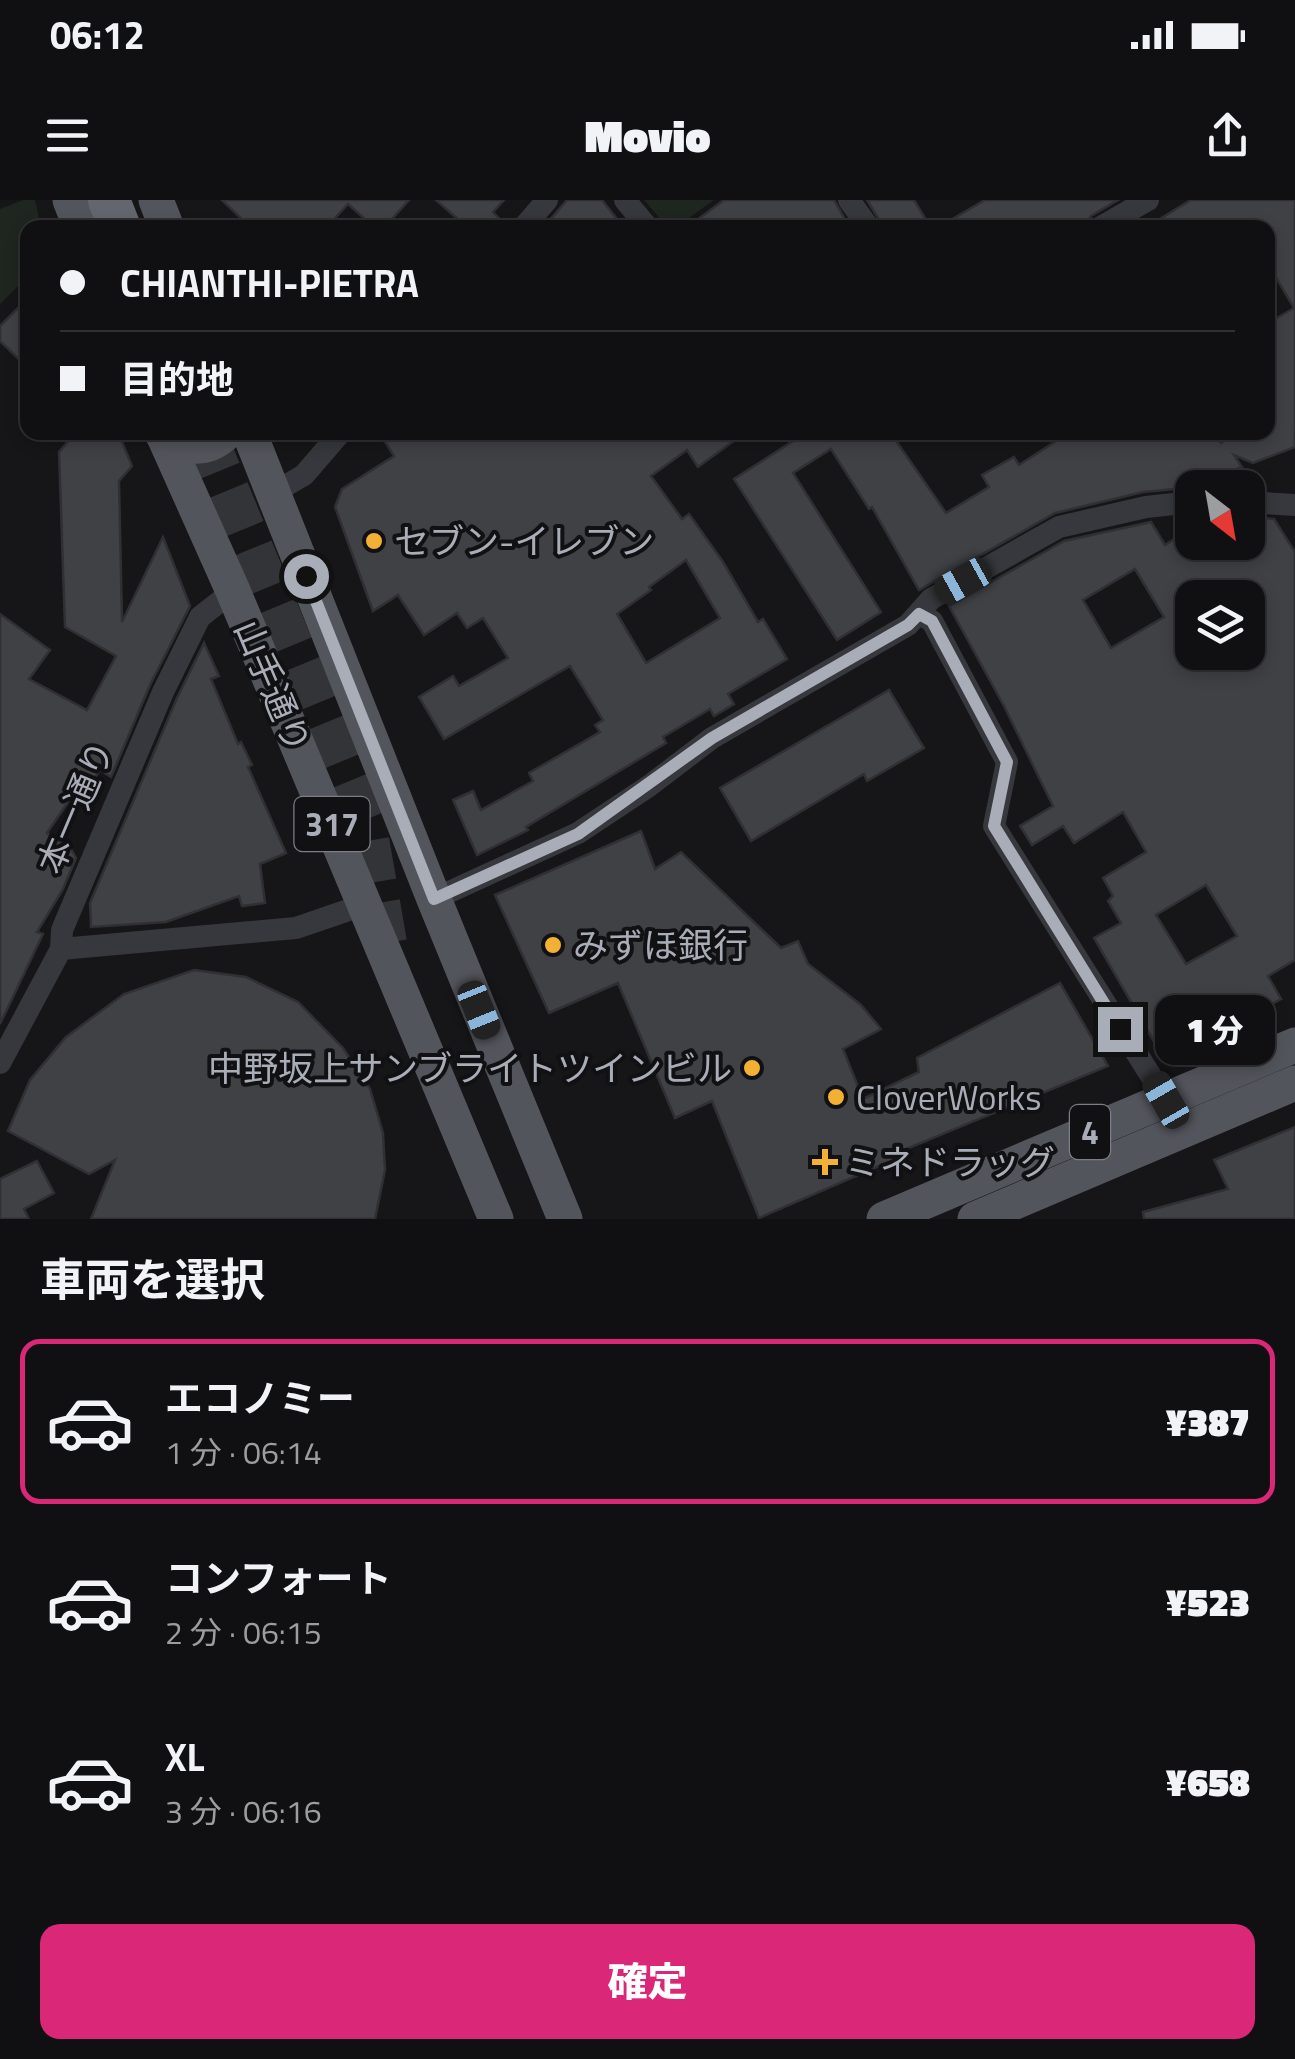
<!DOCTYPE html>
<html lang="ja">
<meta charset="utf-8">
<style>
:root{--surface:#101012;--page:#1e1e20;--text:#f1f3f6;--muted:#9c9d9f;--line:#303032;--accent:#db2777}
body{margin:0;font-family:"Titillium Web","Noto Sans JP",sans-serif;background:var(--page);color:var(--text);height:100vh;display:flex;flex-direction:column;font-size:38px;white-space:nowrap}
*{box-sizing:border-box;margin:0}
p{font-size:32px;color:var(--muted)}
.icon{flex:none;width:55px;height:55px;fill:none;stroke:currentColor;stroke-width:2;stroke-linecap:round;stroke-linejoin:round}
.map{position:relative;height:1019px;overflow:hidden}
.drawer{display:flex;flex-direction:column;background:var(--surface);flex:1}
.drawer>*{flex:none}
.top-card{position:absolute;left:20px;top:20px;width:1255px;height:220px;border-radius:20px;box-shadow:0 5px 15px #0003,0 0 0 2px var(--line);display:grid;align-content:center;height:220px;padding:0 40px;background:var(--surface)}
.needle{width:65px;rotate:149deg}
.tools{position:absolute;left:1175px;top:270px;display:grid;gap:20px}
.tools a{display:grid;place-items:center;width:90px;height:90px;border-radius:20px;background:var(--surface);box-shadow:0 5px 15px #0003,0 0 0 2px var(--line);font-size:50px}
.end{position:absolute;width:45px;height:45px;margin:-22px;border:12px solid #a8adb8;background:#111;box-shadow:0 0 0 5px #111}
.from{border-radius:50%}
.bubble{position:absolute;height:70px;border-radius:20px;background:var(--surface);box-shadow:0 5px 15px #0003,0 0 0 2px var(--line);font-size:32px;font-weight:800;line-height:70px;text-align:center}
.car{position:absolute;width:30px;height:60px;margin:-30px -15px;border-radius:12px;box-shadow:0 0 8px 2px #0007;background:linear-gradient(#222 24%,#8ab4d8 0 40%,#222 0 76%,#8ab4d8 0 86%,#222 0)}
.top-card b{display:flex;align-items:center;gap:35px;height:95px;font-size:38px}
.top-card b+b{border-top:2px solid var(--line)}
.top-card i{width:25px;height:25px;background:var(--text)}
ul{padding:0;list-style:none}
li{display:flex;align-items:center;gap:30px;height:165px;margin:0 20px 15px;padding:0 20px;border:5px solid transparent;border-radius:20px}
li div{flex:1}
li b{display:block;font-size:38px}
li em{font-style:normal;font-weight:800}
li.current{border-color:var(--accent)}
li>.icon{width:90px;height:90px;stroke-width:1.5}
h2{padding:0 40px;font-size:45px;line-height:120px}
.cta{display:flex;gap:20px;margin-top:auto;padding:20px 40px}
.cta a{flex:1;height:115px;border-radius:20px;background:var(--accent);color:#fff;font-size:40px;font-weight:800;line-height:115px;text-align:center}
.status{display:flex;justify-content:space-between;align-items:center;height:70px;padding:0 50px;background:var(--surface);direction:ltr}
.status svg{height:28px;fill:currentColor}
header{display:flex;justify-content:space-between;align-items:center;height:130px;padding:0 40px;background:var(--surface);font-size:45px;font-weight:800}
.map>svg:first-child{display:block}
.green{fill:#1e261f}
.building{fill:#404145;stroke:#303034;stroke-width:2.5;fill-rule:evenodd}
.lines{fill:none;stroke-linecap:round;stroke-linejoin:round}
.motorway-tunnel{stroke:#333438;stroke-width:42;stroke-dasharray:42 21;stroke-linecap:butt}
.minor{stroke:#37383d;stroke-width:22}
.primary{stroke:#53555c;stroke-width:35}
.motorway{stroke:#63666e;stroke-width:42}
.route{stroke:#a8adb8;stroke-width:12}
.poi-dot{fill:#f2b134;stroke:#111113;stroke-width:4}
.labels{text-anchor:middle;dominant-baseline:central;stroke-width:8;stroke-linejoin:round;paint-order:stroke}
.shield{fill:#111113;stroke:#7b7e86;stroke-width:2.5}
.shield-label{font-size:32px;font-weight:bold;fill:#a8adb8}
.poi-label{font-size:35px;fill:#a8adb8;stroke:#111113;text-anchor:start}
.street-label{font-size:35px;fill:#a8adb8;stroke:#111113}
</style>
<div class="status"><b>06:12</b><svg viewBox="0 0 49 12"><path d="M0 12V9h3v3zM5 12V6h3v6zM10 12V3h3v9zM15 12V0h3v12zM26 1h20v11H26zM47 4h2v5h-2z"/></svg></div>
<header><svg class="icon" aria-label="menu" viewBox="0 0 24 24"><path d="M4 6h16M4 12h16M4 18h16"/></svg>Movio<svg class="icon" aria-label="share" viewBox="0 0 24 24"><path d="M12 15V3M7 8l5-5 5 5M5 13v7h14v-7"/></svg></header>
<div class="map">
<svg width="1295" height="1019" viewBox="0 0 1295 1019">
<rect width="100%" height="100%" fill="#161618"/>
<g class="green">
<path d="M23,0H35L41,27L28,28L27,77L0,104V9Z"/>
<path d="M644,0H714L676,27L668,28Z"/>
</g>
<g class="building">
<path d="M222,0H409L384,28H375L348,4L326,28H251Z"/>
<path d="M436,0H504L493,12L508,28H468Z"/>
<path d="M567,0H602L624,28H543Z"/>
<path d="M724,0H834L850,28H686Z"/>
<path d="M867,0H914L931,28H884Z"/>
<path d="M985,0H1118L1091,16L1084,28H937Z"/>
<path d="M1191,0H1295V247L1253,263L1234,255L1242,267L1185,288L1143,292L1055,313L919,390L872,307L869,309L831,249L793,273L881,412L837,440L734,279L807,232H890L946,313L989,287L982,275L1014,257L1019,265L1070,232H1214L1221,243L1238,232H1268V123L1294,108L1268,64V28H1145Z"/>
<path d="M28,98V168L0,141V126Z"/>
<path d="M76,232H118L132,266L119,281L122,422L163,337L190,406L150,485L111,577L100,570L86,591L79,586L47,633L71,649L76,658L63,689L37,732L43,734L0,824V414L50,450L29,479L87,510L116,456L65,427L59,252Z"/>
<path d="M396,232H746L698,267L687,250L651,276L682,319L689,314L723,362L758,422L763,419L787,459L728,494L734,504L714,516L710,509L663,537L666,543L526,627L528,630L477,655L453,600L473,591L481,610L533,581L529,573L600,532L595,525L603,520L570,466L444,539L419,497L453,476L459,486L508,458L483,418L467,428L457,413L424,435L398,395L373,411L335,307L342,289L394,256L384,240ZM686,360L720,418L646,463L617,414L651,390L649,387Z"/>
<path d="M1248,317L1274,319L1295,352V760L1268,776L1281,799L1236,824L1232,818L1192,842L1188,835L1160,852L1094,738L1121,723L1108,701L1113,696L1103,678L1146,652L1123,612L1074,643L1063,626L1032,645L1020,626L1053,606L1004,506L949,406L1064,341L1151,322L1165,345L1192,328V342H1248ZM1135,369L1164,417L1111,448L1083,400ZM1192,398H1248V410L1257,426L1248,431V452H1192ZM1206,685L1237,736L1186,764L1156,715Z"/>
<path d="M204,443L219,476L211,479L238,544L241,542L252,565L248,567L286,653L260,664L265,703L242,706L239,696L166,722L91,727L90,703L177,498Z"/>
<path d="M889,490L924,548L867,581L864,574L751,641L720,588Z"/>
<path d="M641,631L655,669L681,652L781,748L798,741L808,764L861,805L881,829L843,849L863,899L919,872L917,858L1060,783L1108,866L906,949L907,954L759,1018L712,901L675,918L618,783L549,813L495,695Z"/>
<path d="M194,770L246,777L298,802L343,848L370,889L383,933L385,970L375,1019H91L115,960L89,974L8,931L30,880L66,837L124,794Z"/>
<path d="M1295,927V1019H1144L1143,1012L1228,989L1214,960Z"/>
<path d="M37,961L54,993L24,1009L29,1019H0V979Z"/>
</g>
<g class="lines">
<path class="motorway-tunnel" d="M204,232L365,622L386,743"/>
<g class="minor">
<path d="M625,0L648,28"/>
<path d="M849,0L869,28"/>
<path d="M523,28L547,0"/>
<path d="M1099,28L1148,0"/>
<path d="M273,293L304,275L341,232"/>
<path d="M1248,302L1295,305"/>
<path d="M919,414L932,421L1007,562L994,626L1166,900"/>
<path d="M434,699L578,633L649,586L712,538L908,425L931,399L1059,327L1146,307L1192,302"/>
<path d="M61,749L296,728L366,704"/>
<path d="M0,863L61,749L62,730L163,492L200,417L233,391"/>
</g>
<g class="primary">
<path d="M70,0L81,28"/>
<path d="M156,0L167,28"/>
<path d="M162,232L233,391L496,1019"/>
<path d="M249,232L434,699L565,1019"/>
<path d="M163,235C187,248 206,253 227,232"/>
<path d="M884,1019L1295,845"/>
<path d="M975,1019L1295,883"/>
</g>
<path class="motorway" d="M109,0L120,28"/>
</g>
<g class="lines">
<path class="route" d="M306,376L434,699L578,634L712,538L908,425L919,414L932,421L1007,562L994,626L1120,829"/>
</g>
<g class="poi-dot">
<circle cx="374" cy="341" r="10"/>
<circle cx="553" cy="745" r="10"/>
<circle cx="752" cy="868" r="10"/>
<circle cx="836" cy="897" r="10"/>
<path d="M820 947h10v10h10v10h-10v10h-10v-10h-10v-10h10z"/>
</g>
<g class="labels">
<g class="shield">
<rect x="294.5" y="597" width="75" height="54" rx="8"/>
<rect x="1070" y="905" width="40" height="54" rx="8"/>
</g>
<g class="shield-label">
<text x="332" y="624">317</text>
<text x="1090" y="932">4</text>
</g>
<g class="poi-label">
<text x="394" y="341">セブン-イレブン</text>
<text x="573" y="745">みずほ銀行</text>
<text x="732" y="868" text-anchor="end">中野坂上サンブライトツインビル</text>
<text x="856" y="897">CloverWorks</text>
<text x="845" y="962">ミネドラッグ</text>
</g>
<g class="street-label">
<text transform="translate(273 486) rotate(67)">山手通り</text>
<text transform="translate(75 607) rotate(-67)">本一通り</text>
</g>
</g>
</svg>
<div class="tools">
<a><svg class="needle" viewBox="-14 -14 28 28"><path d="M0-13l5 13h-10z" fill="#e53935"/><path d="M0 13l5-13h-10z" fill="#9c9d9f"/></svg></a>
<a><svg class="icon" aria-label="layers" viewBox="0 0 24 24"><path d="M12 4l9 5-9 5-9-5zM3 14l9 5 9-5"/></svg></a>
</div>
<i class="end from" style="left:306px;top:376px"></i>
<i class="end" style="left:1120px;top:829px"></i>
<div class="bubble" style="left:1155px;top:795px;width:120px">1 分</div>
<i class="car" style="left:963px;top:381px;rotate:241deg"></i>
<i class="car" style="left:479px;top:810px;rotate:158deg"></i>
<i class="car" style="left:1166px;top:900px;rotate:330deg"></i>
<div class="top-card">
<b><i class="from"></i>CHIANTHI-PIETRA</b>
<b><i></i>目的地</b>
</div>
</div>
<section class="drawer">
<h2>車両を選択</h2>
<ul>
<li class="current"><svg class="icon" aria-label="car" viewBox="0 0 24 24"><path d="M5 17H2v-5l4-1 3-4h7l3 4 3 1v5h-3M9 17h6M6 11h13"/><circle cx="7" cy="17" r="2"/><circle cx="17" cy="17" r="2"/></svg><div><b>エコノミー</b><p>1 分 · 06:14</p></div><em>¥387</em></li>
<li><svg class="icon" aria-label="car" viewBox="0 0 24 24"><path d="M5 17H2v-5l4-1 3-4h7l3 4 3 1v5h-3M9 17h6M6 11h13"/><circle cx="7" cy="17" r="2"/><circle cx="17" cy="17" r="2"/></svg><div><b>コンフォート</b><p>2 分 · 06:15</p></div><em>¥523</em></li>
<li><svg class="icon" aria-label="car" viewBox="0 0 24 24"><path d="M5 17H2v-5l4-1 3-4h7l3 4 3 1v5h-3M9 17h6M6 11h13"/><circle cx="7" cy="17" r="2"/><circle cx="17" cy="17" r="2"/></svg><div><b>XL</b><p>3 分 · 06:16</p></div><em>¥658</em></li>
</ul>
<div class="cta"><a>確定</a></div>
</section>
